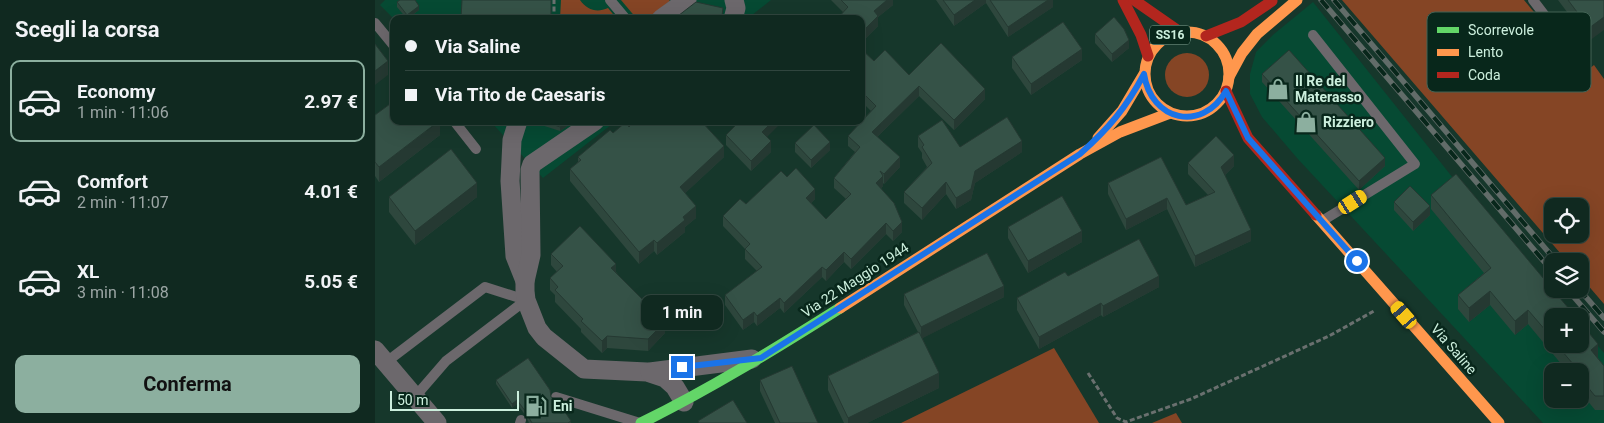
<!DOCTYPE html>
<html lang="it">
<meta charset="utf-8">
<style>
:root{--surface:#102920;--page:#193129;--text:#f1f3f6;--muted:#9ca6a5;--line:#30453e;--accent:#8caf9f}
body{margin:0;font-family:Roboto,sans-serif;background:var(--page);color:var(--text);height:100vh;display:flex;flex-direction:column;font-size:19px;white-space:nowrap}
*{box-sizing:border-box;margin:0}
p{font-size:16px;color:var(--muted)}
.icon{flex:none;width:28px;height:28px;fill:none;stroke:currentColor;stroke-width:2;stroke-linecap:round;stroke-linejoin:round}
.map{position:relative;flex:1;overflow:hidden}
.drawer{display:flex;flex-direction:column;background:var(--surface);width:375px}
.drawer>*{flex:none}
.hud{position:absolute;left:15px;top:15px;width:475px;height:110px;border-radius:10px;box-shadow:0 5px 20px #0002,0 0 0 1px var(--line);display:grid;align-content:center;height:110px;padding:0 15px;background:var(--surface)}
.tools{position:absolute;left:1169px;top:198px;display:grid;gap:10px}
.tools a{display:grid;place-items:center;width:45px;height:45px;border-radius:10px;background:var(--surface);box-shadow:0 5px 20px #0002,0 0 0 1px var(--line);font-size:25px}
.scale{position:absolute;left:15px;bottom:12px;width:129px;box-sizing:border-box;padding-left:5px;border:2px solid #ccefdd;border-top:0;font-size:14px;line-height:18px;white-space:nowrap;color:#ccefdd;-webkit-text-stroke:4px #08271b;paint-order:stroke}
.end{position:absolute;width:22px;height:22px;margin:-11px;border:6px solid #1a73e8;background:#fff;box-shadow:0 0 0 2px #fff}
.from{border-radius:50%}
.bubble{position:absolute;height:35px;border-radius:10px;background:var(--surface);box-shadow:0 5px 20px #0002,0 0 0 1px var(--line);font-size:16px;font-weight:700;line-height:35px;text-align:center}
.car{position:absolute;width:15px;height:30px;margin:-15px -8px;border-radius:6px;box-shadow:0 0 4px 1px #0007;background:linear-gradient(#f5c518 24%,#345 0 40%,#f5c518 0 76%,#345 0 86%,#f5c518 0)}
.hud b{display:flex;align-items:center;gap:18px;height:48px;font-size:19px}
.hud b+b{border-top:1px solid var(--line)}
.hud i{width:12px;height:12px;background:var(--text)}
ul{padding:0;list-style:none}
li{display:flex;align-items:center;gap:15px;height:82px;margin:0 10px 8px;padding:0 5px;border:2px solid transparent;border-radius:10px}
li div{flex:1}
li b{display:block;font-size:19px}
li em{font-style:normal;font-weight:700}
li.selected{border-color:var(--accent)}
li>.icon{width:45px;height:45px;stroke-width:1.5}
h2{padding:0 15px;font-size:22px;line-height:60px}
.button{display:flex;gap:10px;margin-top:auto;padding:10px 15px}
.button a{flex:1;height:58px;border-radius:10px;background:var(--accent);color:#111;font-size:20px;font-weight:700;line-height:58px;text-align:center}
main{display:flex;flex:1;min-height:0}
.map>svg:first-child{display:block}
.built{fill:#064a33;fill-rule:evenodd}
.green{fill:#854525;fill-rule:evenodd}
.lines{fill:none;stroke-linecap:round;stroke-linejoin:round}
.path{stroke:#6a706f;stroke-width:3;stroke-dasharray:5 2.5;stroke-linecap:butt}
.lane{stroke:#6c686c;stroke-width:10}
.street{stroke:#6c686c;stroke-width:19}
.fast{stroke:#63d668;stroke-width:11}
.slow{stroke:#ff974d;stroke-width:11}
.jam{stroke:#b3261e;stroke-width:11}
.rail-casing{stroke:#626c69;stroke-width:5.5}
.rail{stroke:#08271b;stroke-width:4;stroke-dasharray:11;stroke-linecap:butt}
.wall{fill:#2e473d}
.shaded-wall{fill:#253932}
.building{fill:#355247;stroke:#253932}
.route{stroke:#1a73e8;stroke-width:6}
.labels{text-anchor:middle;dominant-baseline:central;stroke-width:5;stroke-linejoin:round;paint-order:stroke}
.shield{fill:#08271b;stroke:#91b3a3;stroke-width:1}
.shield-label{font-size:12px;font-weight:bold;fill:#ccefdd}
.poi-label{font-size:14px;font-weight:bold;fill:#ccefdd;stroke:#08271b;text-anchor:start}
.street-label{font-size:14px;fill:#ccefdd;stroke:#08271b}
.key{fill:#08271b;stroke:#436355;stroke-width:1}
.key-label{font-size:14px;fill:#ccefdd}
</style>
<main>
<section class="drawer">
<h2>Scegli la corsa</h2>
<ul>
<li class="selected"><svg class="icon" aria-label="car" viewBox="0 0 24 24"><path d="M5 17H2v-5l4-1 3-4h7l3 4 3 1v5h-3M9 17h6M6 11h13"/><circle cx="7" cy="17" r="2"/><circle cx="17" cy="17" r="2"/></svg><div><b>Economy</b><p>1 min · 11:06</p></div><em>2.97 €</em></li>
<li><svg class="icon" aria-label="car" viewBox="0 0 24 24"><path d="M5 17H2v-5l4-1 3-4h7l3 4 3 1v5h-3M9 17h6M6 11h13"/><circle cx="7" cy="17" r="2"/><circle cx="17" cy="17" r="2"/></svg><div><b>Comfort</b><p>2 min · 11:07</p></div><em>4.01 €</em></li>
<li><svg class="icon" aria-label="car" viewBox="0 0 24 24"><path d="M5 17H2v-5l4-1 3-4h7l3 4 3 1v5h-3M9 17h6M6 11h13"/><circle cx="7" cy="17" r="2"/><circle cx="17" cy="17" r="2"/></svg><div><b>XL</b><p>3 min · 11:08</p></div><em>5.05 €</em></li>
</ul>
<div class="button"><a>Conferma</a></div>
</section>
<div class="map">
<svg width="1229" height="423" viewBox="0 0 1229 423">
<rect width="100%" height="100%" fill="#16372b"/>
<g class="built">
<path d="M10,0H396L372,19H19L5,5Z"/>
<path d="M938,2L1082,183L1178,316V344H1205V325L1229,353V423H1168L922,158L887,117L875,94V74L881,52L899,34ZM1178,371H1205V399H1178Z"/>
<path d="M115,121H241L168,178Z"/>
</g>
<g class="green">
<path d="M186,0H205C212,10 222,13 233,8L242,19H185Z"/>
<path d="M246,0H294L295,1L272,19H262Z"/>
<path d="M967,0H1149L1209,73L1219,65L1229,79V304L1205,276V261H1192ZM1178,206H1205V234H1178Z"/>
<circle cx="812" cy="75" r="22"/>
<path d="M679,348L724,423H526Z"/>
<path d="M801,413L807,423H777Z"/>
</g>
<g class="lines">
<g class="path">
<path d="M179,19V0"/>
<path d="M713,373L742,418L751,422L816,399L954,336L999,311"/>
</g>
<g class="lane">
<path d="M235,0L251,19"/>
<path d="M1158,0L1209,67"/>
<path d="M0,23L19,46"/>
<path d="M938,35L1040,164L947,221"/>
<path d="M79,121L101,149"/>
<path d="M10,363L110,287L151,300"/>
<path d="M181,397L265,423"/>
<path d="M39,398L71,361L151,300"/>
<path d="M145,423L146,420"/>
</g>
<g class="street">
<path d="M286,19L312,0"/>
<path d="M358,19L361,8L359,0"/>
<path d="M143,121L137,140L135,181L140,256L150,281"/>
<path d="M220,121L157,164L155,170L156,255L150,281V291L151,300L162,328L169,337L209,369L272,372L290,378L300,387L309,402"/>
<path d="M0,350L62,423"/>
<path d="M275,372L377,359"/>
</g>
<path class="fast" d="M266,423C335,389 400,349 465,308"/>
<g class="slow">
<circle cx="812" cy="74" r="42"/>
<path d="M854,77L867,53L882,34L922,0"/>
<path d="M723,138L747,111L769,74"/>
<path d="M941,215L1124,423"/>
<path d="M465,308L705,154L745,132L795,113"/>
</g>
<g class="jam">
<path d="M748,0L766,35L773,56"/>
<path d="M759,0L805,32"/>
<path d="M831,36L866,22L897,1"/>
<path d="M851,91L873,138L941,215"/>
</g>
<g class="rail-casing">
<g id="rail">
<path d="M946,0L1178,272"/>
<path d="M959,0L1181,261"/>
<path d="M1192,289L1229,332"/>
<path d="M1204,289L1229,318"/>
</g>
</g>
<use href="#rail" class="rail"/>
</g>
<g class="wall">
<path d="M456,0H518V5L503,17V26L486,43V19L468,12Z"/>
<path d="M561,0H678V7L633,37L611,3L579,26Z"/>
<path d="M1183,0H1229L1214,41Z"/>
<path d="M22,2L44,10L32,19L22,7Z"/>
<path d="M720,34L754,48L737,62L720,43Z"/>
<path d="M486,49L499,61L534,75L610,99L579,130L544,96L502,137L525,167L509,184L508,183V186L506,188L527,232L518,241L511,234L476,269L469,262L451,281L447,277L409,313L405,308L382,326L379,322L368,330L350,305V295L382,271L370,259V249L348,226V216L371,204L412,177L440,199L436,203L451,219L471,199L459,188V178L480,152L473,146V136L496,111L486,101Z"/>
<path d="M637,57L707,60L656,95L637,68Z"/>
<path d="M887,74L1010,166L984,190L887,82Z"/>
<path d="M0,115L65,135L4,182L0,176Z"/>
<path d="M160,121H200L185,131L160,123Z"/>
<path d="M331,126L349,157L310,193L321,218L310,227V232L282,255L279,251L264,264L195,181V169L203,162V157L254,127Z"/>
<path d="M351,135L392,137L396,152L376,171L351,145Z"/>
<path d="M543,136L585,147L647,152L600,183L596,200L581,209L571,194L547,220L529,203V192L552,167L547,158V153L543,147Z"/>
<path d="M420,143L455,150L436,168L420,152Z"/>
<path d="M786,157L811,205L833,195L813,174V163L859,166L850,175L876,241L820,267L792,209L751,230L733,194V183Z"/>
<path d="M1056,195L1178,316V344H1205L1223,358L1229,366V410H1220L1207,394V389L1205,386V371H1192L1153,324L1140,335L1115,305L1094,322L1083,309V295L1109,273L1056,209Z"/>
<path d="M14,197H102L40,245L14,212Z"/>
<path d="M1019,202L1055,215L1038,231L1019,210Z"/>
<path d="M633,227L707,242L653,273L633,238Z"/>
<path d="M176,254L241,272L290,333L273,351L232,348L227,353L206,332V329L180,302V295L175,290V278L182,272L176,265Z"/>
<path d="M693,276L784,287L728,317L726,315L664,349L642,310V298Z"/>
<path d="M529,294L629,297L547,338L564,388L492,423H469L453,390V376L543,332L529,305Z"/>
<path d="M121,380L176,397L196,423H154L151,416L142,404L137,408L121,384Z"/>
<path d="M385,380L443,423H400L385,391Z"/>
</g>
<g class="shaded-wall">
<path d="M512,0H518V5L503,17V26L486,43V33L499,11Z"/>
<path d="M600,0H611V3L579,26V15Z"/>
<path d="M673,0H678V7L633,37V27Z"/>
<path d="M44,6V10L32,19V15Z"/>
<path d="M1229,17V30L1214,41V28Z"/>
<path d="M754,40V48L737,62V54Z"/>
<path d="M707,49V60L656,95V84Z"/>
<path d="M13,61V75L0,85V71Z"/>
<path d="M544,86V96L497,142V132Z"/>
<path d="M610,89V99L579,130V120Z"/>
<path d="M65,121V135L4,182V167Z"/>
<path d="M193,121H200L185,131V127Z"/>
<path d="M325,121H337L325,132Z"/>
<path d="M398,121H408L387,142V132Z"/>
<path d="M396,141V152L376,171V161Z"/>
<path d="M647,141V152L600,183L596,200L581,209V198L600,171Z"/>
<path d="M455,142V150L436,168V160Z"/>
<path d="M349,146V157L305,198V187Z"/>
<path d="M859,155V166L846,179V167Z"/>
<path d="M525,157V167L509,184V174Z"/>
<path d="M1010,158V166L984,190V181Z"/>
<path d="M508,176V186L501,193V183Z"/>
<path d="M571,182V194L547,220V208Z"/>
<path d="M102,183V197L40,245V231Z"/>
<path d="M440,189V199L431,208V198Z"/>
<path d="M792,198V209L751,230V219Z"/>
<path d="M321,206V218L310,227V232L282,255V243L308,217Z"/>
<path d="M1055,206V215L1038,231V222Z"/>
<path d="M527,222V232L518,241V231Z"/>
<path d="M511,223V234L476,269V259Z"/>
<path d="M876,230V241L820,267V256Z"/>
<path d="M707,231V242L653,273V261Z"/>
<path d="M279,240V251L264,264V252Z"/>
<path d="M469,252V262L451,281V270Z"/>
<path d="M241,264V275L236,268Z"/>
<path d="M447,267V277L409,313V303Z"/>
<path d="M784,276V287L728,317V306Z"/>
<path d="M629,286V297L546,339V327Z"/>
<path d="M1115,291V305L1094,322V308Z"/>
<path d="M405,298V308L382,326V316Z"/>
<path d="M726,303V315L664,349V337Z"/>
<path d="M1153,310V324L1140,335V321Z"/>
<path d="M379,312V322L368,330V320Z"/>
<path d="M290,322V333L273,351V339Z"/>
<path d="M232,336V348L227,353V341Z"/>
<path d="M1223,344V358L1216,364V350Z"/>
<path d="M564,373V388L492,423H473V418Z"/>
<path d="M142,400V404L137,408V404Z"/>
</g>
<g class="building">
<path d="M25,0H40L44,6L32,15L22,2Z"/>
<path d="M87,0H176V19H86Z"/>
<path d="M466,0H512L499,11L503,16L486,33V19H462L473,7Z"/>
<path d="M568,0H600L579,15Z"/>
<path d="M615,0H673L633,27Z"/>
<path d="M1193,0H1229V17L1214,28Z"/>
<path d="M321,2L348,8L347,16L344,19H299Z"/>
<path d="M739,17L749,29L754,40L737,54L720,34Z"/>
<path d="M688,22L707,49L656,84L637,57Z"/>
<path d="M566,43L610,89L579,120L544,86L497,132L525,157L509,174L505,171L508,176L501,183L519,203L527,222L518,231L511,223L476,259L469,252L451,270L447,267L409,303L405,298L382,316L379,312L368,320L350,295L387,267L370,249L375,244L348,216L365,199L371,204L406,171L412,177L421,168L440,189L431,198L451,219L476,194L459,178L485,147L473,136L501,106L486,91V49L499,61L510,50L534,75Z"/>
<path d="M0,44L13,61L0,71Z"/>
<path d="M914,50L1010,158L984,181L887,74Z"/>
<path d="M19,101V121H64L4,167L0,162V115Z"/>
<path d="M632,117L647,141L600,171L596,189L581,198L571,182L547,208L529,192L557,163L547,147L549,145L543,136L567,120L585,147Z"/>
<path d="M168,121H193L185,127Z"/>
<path d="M260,121H326L349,146L305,187L321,206L308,217L310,220L282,243L279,240L264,252L195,169L206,160L203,157L235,130L238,133L251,122L254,127Z"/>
<path d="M365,121H398L387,132L396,141L376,161L351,135Z"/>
<path d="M439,125L455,142L436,160L420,143Z"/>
<path d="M841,136L859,155L846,167L876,230L820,256L792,198L751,219L733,183L786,157L811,205L840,192L813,163Z"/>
<path d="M76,149L102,183L40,231L14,197Z"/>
<path d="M1081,174L1200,316H1178V339L1153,310L1140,321L1115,291L1094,308L1083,295L1116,268L1056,195Z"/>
<path d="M1035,186L1055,206L1038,222L1019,202Z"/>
<path d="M687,196L707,231L653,261L633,227Z"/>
<path d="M205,226L241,264L236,268L290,322L273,339L232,336L227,341L206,321L208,319L180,290L183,287L175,278L188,266L176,254Z"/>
<path d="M764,239L784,276L728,306L726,303L664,337L642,298L690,272L693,276Z"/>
<path d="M612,253L629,286L546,327L529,294Z"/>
<path d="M1205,322L1223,344L1216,350L1229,366V396H1220L1207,380L1210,378L1205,372V371H1204L1181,344H1205Z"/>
<path d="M544,332L564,373L473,418L453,376Z"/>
<path d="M153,358L175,390L176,397L182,400L196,421L193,423H157L153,416L151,412L142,400L137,404L121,380Z"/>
<path d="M417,366L443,423H405L385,380Z"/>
<path d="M358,400L372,423H324L323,421Z"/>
</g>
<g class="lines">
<path class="route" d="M307,367L386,358L705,154C734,128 751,108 769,74C776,121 827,133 851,91L873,138L982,261"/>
</g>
<defs>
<g id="shop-bare" transform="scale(1.725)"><path d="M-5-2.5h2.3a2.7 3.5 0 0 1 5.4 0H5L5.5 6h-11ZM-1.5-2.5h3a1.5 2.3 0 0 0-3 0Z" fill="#8caf9f" stroke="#08271b" stroke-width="2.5" paint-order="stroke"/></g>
<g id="fuel-bare" transform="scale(1.725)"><path d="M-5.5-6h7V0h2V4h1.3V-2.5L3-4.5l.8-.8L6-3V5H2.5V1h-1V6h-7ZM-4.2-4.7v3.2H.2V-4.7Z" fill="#8caf9f" stroke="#08271b" stroke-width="2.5" paint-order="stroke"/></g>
</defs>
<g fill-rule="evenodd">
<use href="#shop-bare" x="903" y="89"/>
<use href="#shop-bare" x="931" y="122"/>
<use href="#fuel-bare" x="161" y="406"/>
</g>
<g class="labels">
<rect class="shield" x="775" y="25.5" width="40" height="19" rx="4"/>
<g class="shield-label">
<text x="795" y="35">SS16</text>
</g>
<g class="poi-label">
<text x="920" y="81">Il Re del<tspan x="920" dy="16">Materasso</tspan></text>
<text x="948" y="122">Rizziero</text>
<text x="178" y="406">Eni</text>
</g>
<g class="street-label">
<text transform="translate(480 280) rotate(-33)">Via 22 Maggio 1944</text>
<text transform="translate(1079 349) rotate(49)">Via Saline</text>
</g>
</g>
<rect x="1052" y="12" width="164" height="80" rx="8" class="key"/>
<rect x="1062" y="27" width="22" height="6" fill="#63d668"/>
<rect x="1062" y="49" width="22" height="7" fill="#ff974d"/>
<rect x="1062" y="72" width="22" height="6" fill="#b3261e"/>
<g class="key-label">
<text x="1093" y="35">Scorrevole</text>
<text x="1093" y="57">Lento</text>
<text x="1093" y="80">Coda</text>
</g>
</svg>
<div class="tools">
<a><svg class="icon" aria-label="locate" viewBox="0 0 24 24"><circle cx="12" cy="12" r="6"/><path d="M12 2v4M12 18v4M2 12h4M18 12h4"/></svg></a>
<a><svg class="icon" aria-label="layers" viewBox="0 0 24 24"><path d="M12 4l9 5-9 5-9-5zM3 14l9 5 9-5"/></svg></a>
<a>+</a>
<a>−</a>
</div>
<div class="scale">50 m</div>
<i class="end from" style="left:982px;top:261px"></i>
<i class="end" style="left:307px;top:367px"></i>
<div class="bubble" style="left:266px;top:295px;width:82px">1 min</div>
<i class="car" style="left:978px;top:202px;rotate:58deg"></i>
<i class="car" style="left:1029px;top:315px;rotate:319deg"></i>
<div class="hud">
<b><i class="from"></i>Via Saline</b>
<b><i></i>Via Tito de Caesaris</b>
</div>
</div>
</main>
